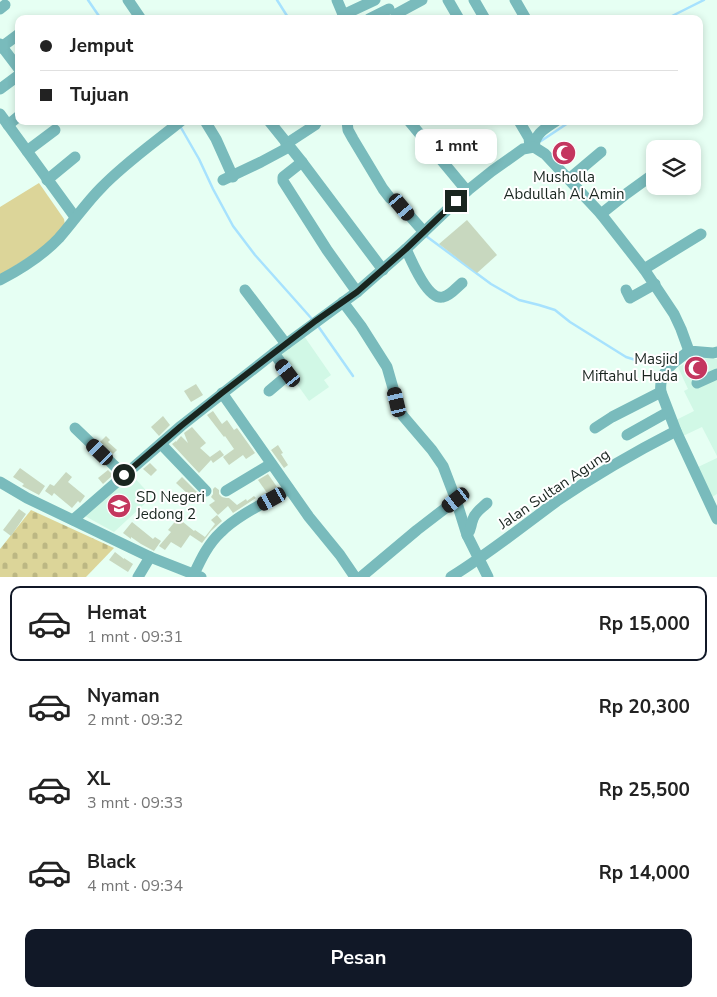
<!DOCTYPE html>
<html lang="id">
<meta charset="utf-8">
<style>
:root{--surface:#fff;--page:#f2f2f2;--text:#222;--muted:#767676;--line:#e0e0e0;--accent:#111827}
body{margin:0;font-family:"Nunito Sans",sans-serif;background:var(--page);color:var(--text);height:100vh;display:flex;flex-direction:column;font-size:19px;white-space:nowrap}
*{box-sizing:border-box;margin:0}
p{font-size:16px;color:var(--muted)}
.icon{flex:none;width:28px;height:28px;fill:none;stroke:currentColor;stroke-width:2;stroke-linecap:round;stroke-linejoin:round}
.map{position:relative;height:577px;overflow:hidden}
.details{display:flex;flex-direction:column;background:var(--surface);flex:1}
.details>*{flex:none}
.banner{position:absolute;left:15px;top:15px;width:688px;height:110px;border-radius:10px;box-shadow:0 2px 8px #0003;display:grid;align-content:center;height:110px;padding:0 25px;background:var(--surface)}
.buttons{position:absolute;left:646px;top:140px;display:grid;gap:10px}
.buttons a{display:grid;place-items:center;width:55px;height:55px;border-radius:10px;background:var(--surface);box-shadow:0 2px 8px #0003;font-size:25px}
.end{position:absolute;width:22px;height:22px;margin:-11px;border:6px solid #19251f;background:#fff;box-shadow:0 0 0 2px #fff}
.from{border-radius:50%}
.bubble{position:absolute;height:35px;border-radius:10px;background:var(--surface);box-shadow:0 2px 8px #0003;font-size:16px;font-weight:700;line-height:35px;text-align:center}
.car{position:absolute;width:15px;height:30px;margin:-15px -8px;border-radius:6px;box-shadow:0 0 4px 1px #0007;background:linear-gradient(#222 24%,#8ab4d8 0 40%,#222 0 76%,#8ab4d8 0 86%,#222 0)}
.banner b{display:flex;align-items:center;gap:18px;height:48px;font-size:19px}
.banner b+b{border-top:1px solid var(--line)}
.banner i{width:12px;height:12px;background:var(--text)}
ul{padding:9px 0 0;list-style:none}
li{display:flex;align-items:center;gap:15px;height:75px;margin:0 10px 8px;padding:0 15px;border:2px solid transparent;border-radius:10px}
li div{flex:1}
li b{display:block;font-size:19px}
li em{font-style:normal;font-weight:700}
li.selected{border-color:var(--accent)}
li>.icon{width:45px;height:45px;stroke-width:1.5}
.cta{display:flex;gap:10px;margin-top:auto;padding:10px 25px}
.cta a{flex:1;height:58px;border-radius:10px;background:var(--accent);color:#fff;font-size:20px;font-weight:700;line-height:58px;text-align:center}
.map>svg:first-child{display:block}
.built{fill:#d1f8e6}
.cemetery{fill:url(#cemetery-stones)}
.park{fill:#dcd599}
.lines{fill:none;stroke-linecap:round;stroke-linejoin:round}
.stream{stroke:#a7e2fe;stroke-width:2.5}
.building{fill:#c8d8bf}
.minor{stroke:#79bbbc;stroke-width:11}
.route{stroke:#19251f;stroke-width:6}
.labels{text-anchor:middle;dominant-baseline:central;stroke-width:4;stroke-linejoin:round;paint-order:stroke}
.poi-label{font-size:15px;fill:#19251f;stroke:#fff}
.street-label{font-size:15px;fill:#19251f;stroke:#fff}
</style>
<div class="map">
<svg width="717" height="577" viewBox="0 0 717 577">
<defs>
<pattern id="cemetery-stones" width="16" height="16" patternUnits="userSpaceOnUse" patternTransform="scale(1.25)"><rect width="16" height="16" fill="#dcd599"/><path d="M2 7V4a2 2 0 0 1 4 0v3zM10 15v-3a2 2 0 0 1 4 0v3z" fill="#bcb783"/></pattern>
</defs>
<rect width="100%" height="100%" fill="#e6fff3"/>
<g class="built">
<path d="M304,336L331,375L324,380L329,387L309,401L277,356Z"/>
<path d="M694,355L717,359V456L702,427L683,436L676,420L694,411L684,391L688,389L678,367L687,363L686,358Z"/>
<path d="M717,458V494L712,497L698,467Z"/>
<path d="M131,474L152,497L114,532L85,516Z"/>
</g>
<path class="cemetery" d="M31,510L114,548L86,577H0V549Z"/>
<path class="park" d="M39,183L64,219L65,225L42,249L0,275V207Z"/>
<g class="lines">
<g class="stream">
<path d="M88,0L101,19"/>
<path d="M277,0L289,19"/>
<path d="M666,19L704,0"/>
<path d="M180,126L199,159L213,189L233,226L255,255L312,319"/>
<path d="M541,141L571,121"/>
<path d="M426,236L491,284L519,300L539,305L555,310L570,322L626,357L642,362L654,359L678,354"/>
<path d="M318,326L353,376"/>
</g>
</g>
<g class="building">
<path d="M564,148L573,158L565,165L557,156Z"/>
<path d="M467,220L497,255L477,273L439,244Z"/>
<path d="M696,359L701,360L706,371L692,378L685,364Z"/>
<path d="M196,384L203,395L191,402L184,391Z"/>
<path d="M213,411L222,424L227,420L234,430L237,428L255,453L246,459L243,455L229,465L223,457L234,449L225,436L224,437L207,415Z"/>
<path d="M163,416L170,425L159,436L151,427Z"/>
<path d="M192,427L206,443L200,448L210,457L220,450L224,455L213,463L211,460L199,473L172,444L176,441V442L181,436L188,443L184,433Z"/>
<path d="M106,436L110,440L108,442L117,450L113,454L100,442Z"/>
<path d="M278,445L283,453L281,454L288,465L284,468L271,450Z"/>
<path d="M150,463L157,470L151,476L143,469Z"/>
<path d="M20,468L45,486L39,495L22,486L24,484L13,477Z"/>
<path d="M108,470L113,475L103,484L98,478Z"/>
<path d="M66,472L72,477L68,482L85,496L80,503L78,501L72,508L54,493L52,496L45,491L50,484L54,486Z"/>
<path d="M268,474L277,487L267,493L258,480Z"/>
<path d="M182,477L199,494L191,502L186,496L188,494L176,483Z"/>
<path d="M215,487L219,490V494L222,497L226,498H229L237,505L246,499L247,501L254,496L256,498L233,513L228,506L218,515L209,505L215,501L211,497L213,494V489Z"/>
<path d="M19,509L26,514L11,536L3,530Z"/>
<path d="M217,515L222,521L211,531L202,543L190,535L181,548L171,542L165,550L159,546L171,532L168,530L178,518L194,531L195,530L205,537L215,524L211,520Z"/>
<path d="M132,522L153,539L155,537L161,541L154,551L141,544L131,537V539L123,533Z"/>
<path d="M115,552L124,559V558L133,564L128,572L109,560Z"/>
</g>
<g class="lines">
<g class="minor">
<path d="M128,0L141,19"/>
<path d="M337,0L345,19"/>
<path d="M448,0L459,19"/>
<path d="M474,0L485,19"/>
<path d="M515,0L526,19"/>
<path d="M0,9L5,5"/>
<path d="M396,14L422,0"/>
<path d="M343,15L375,0"/>
<path d="M369,19L389,9"/>
<path d="M0,44L19,69"/>
<path d="M0,48L19,34"/>
<path d="M0,89L19,75"/>
<path d="M0,114L75,217"/>
<path d="M205,121L216,139L233,177"/>
<path d="M269,121L302,162L383,270"/>
<path d="M347,121L348,130L353,139L383,189L390,198L402,207L424,232"/>
<path d="M409,121L467,191"/>
<path d="M519,121L529,138L530,147"/>
<path d="M8,125L19,116"/>
<path d="M286,144L315,125L317,121"/>
<path d="M534,147C535,133 546,128 556,121"/>
<path d="M27,151L55,130"/>
<path d="M302,162L283,177V181L327,250L357,292"/>
<path d="M569,179L601,152"/>
<path d="M47,180L75,157"/>
<path d="M223,180L261,162L289,147"/>
<path d="M601,214L626,194L655,173"/>
<path d="M406,249C411,260 428,301 443,297C450,296 456,288 462,283"/>
<path d="M644,269L701,234"/>
<path d="M0,280C21,269 43,255 59,238C74,221 86,203 101,188C125,163 154,143 181,121"/>
<path d="M245,290L286,344"/>
<path d="M626,290L630,298L655,284"/>
<path d="M343,302L361,326L387,367L399,409L403,416L432,450L443,466L456,500L467,535L488,577"/>
<path d="M689,351C674,363 658,371 661,392L676,431L717,519"/>
<path d="M697,383L717,374"/>
<path d="M269,391L288,375V373L274,353"/>
<path d="M222,393L309,517L340,555L355,577"/>
<path d="M75,428L124,475"/>
<path d="M595,428L612,417L661,392"/>
<path d="M627,435L668,412"/>
<path d="M161,444L206,491"/>
<path d="M0,482L27,498L150,557L201,577"/>
<path d="M226,491L271,464"/>
<path d="M73,520L181,426L274,353L357,292L406,249L467,191L492,171L523,149L534,147L545,154L601,214L644,269L674,314L681,329L689,351L713,353L717,352"/>
<path d="M467,535C472,529 470,526 473,519C475,512 482,508 487,503"/>
<path d="M194,574C201,559 208,544 221,532C239,514 267,502 289,489"/>
<path d="M138,577L150,557"/>
<path d="M361,577L417,530L456,500"/>
<path d="M451,577C488,554 522,527 557,501C595,475 635,452 676,431"/>
</g>
</g>
<g class="lines">
<path class="route" d="M124,475L181,426L222,393L314,322L357,292L406,249L456,201"/>
</g>
<defs>
<g id="mosque-disc" transform="scale(1.25)"><circle r="9.5" fill="#c4365f" stroke="#fff"/><path d="M3.5-4.9A6 6 0 1 0 3.5 4.9A5 5 0 1 1 3.5-4.9Z" fill="#fff"/></g>
<g id="school-disc" transform="scale(1.25)"><circle r="9.5" fill="#c4365f" stroke="#fff"/><path d="M0-5L7-2L0 1L-7-2ZM-4 1L0 2.5L4 1V4Q0 6-4 4Z" fill="#fff"/></g>
</defs>
<g fill-rule="evenodd">
<use href="#mosque-disc" x="564" y="153"/>
<use href="#mosque-disc" x="696" y="368"/>
<use href="#school-disc" x="119" y="506"/>
</g>
<g class="labels">
<g class="poi-label">
<text x="564" y="177">Musholla<tspan x="564" dy="17">Abdullah Al Amin</tspan></text>
<text x="678" y="359" text-anchor="end">Masjid<tspan x="678" dy="17">Miftahul Huda</tspan></text>
<text x="136" y="497" text-anchor="start">SD Negeri<tspan x="136" dy="17">Jedong 2</tspan></text>
</g>
<g class="street-label">
<text transform="translate(554 489) rotate(-34)">Jalan Sultan Agung</text>
</g>
</g>
</svg>
<div class="buttons">
<a><svg class="icon" aria-label="layers" viewBox="0 0 24 24"><path d="M12 4l9 5-9 5-9-5zM3 14l9 5 9-5"/></svg></a>
</div>
<i class="end from" style="left:124px;top:475px"></i>
<i class="end" style="left:456px;top:201px"></i>
<div class="bubble" style="left:415px;top:129px;width:82px">1 mnt</div>
<i class="car" style="left:402px;top:207px;rotate:140deg"></i>
<i class="car" style="left:288px;top:373px;rotate:323deg"></i>
<i class="car" style="left:397px;top:402px;rotate:347deg"></i>
<i class="car" style="left:100px;top:452px;rotate:314deg"></i>
<i class="car" style="left:272px;top:499px;rotate:241deg"></i>
<i class="car" style="left:456px;top:500px;rotate:232deg"></i>
<div class="banner">
<b><i class="from"></i>Jemput</b>
<b><i></i>Tujuan</b>
</div>
</div>
<section class="details">
<ul>
<li class="selected"><svg class="icon" aria-label="car" viewBox="0 0 24 24"><path d="M5 17H2v-5l4-1 3-4h7l3 4 3 1v5h-3M9 17h6M6 11h13"/><circle cx="7" cy="17" r="2"/><circle cx="17" cy="17" r="2"/></svg><div><b>Hemat</b><p>1 mnt · 09:31</p></div><em>Rp 15,000</em></li>
<li><svg class="icon" aria-label="car" viewBox="0 0 24 24"><path d="M5 17H2v-5l4-1 3-4h7l3 4 3 1v5h-3M9 17h6M6 11h13"/><circle cx="7" cy="17" r="2"/><circle cx="17" cy="17" r="2"/></svg><div><b>Nyaman</b><p>2 mnt · 09:32</p></div><em>Rp 20,300</em></li>
<li><svg class="icon" aria-label="car" viewBox="0 0 24 24"><path d="M5 17H2v-5l4-1 3-4h7l3 4 3 1v5h-3M9 17h6M6 11h13"/><circle cx="7" cy="17" r="2"/><circle cx="17" cy="17" r="2"/></svg><div><b>XL</b><p>3 mnt · 09:33</p></div><em>Rp 25,500</em></li>
<li><svg class="icon" aria-label="car" viewBox="0 0 24 24"><path d="M5 17H2v-5l4-1 3-4h7l3 4 3 1v5h-3M9 17h6M6 11h13"/><circle cx="7" cy="17" r="2"/><circle cx="17" cy="17" r="2"/></svg><div><b>Black</b><p>4 mnt · 09:34</p></div><em>Rp 14,000</em></li>
</ul>
<div class="cta"><a>Pesan</a></div>
</section>
